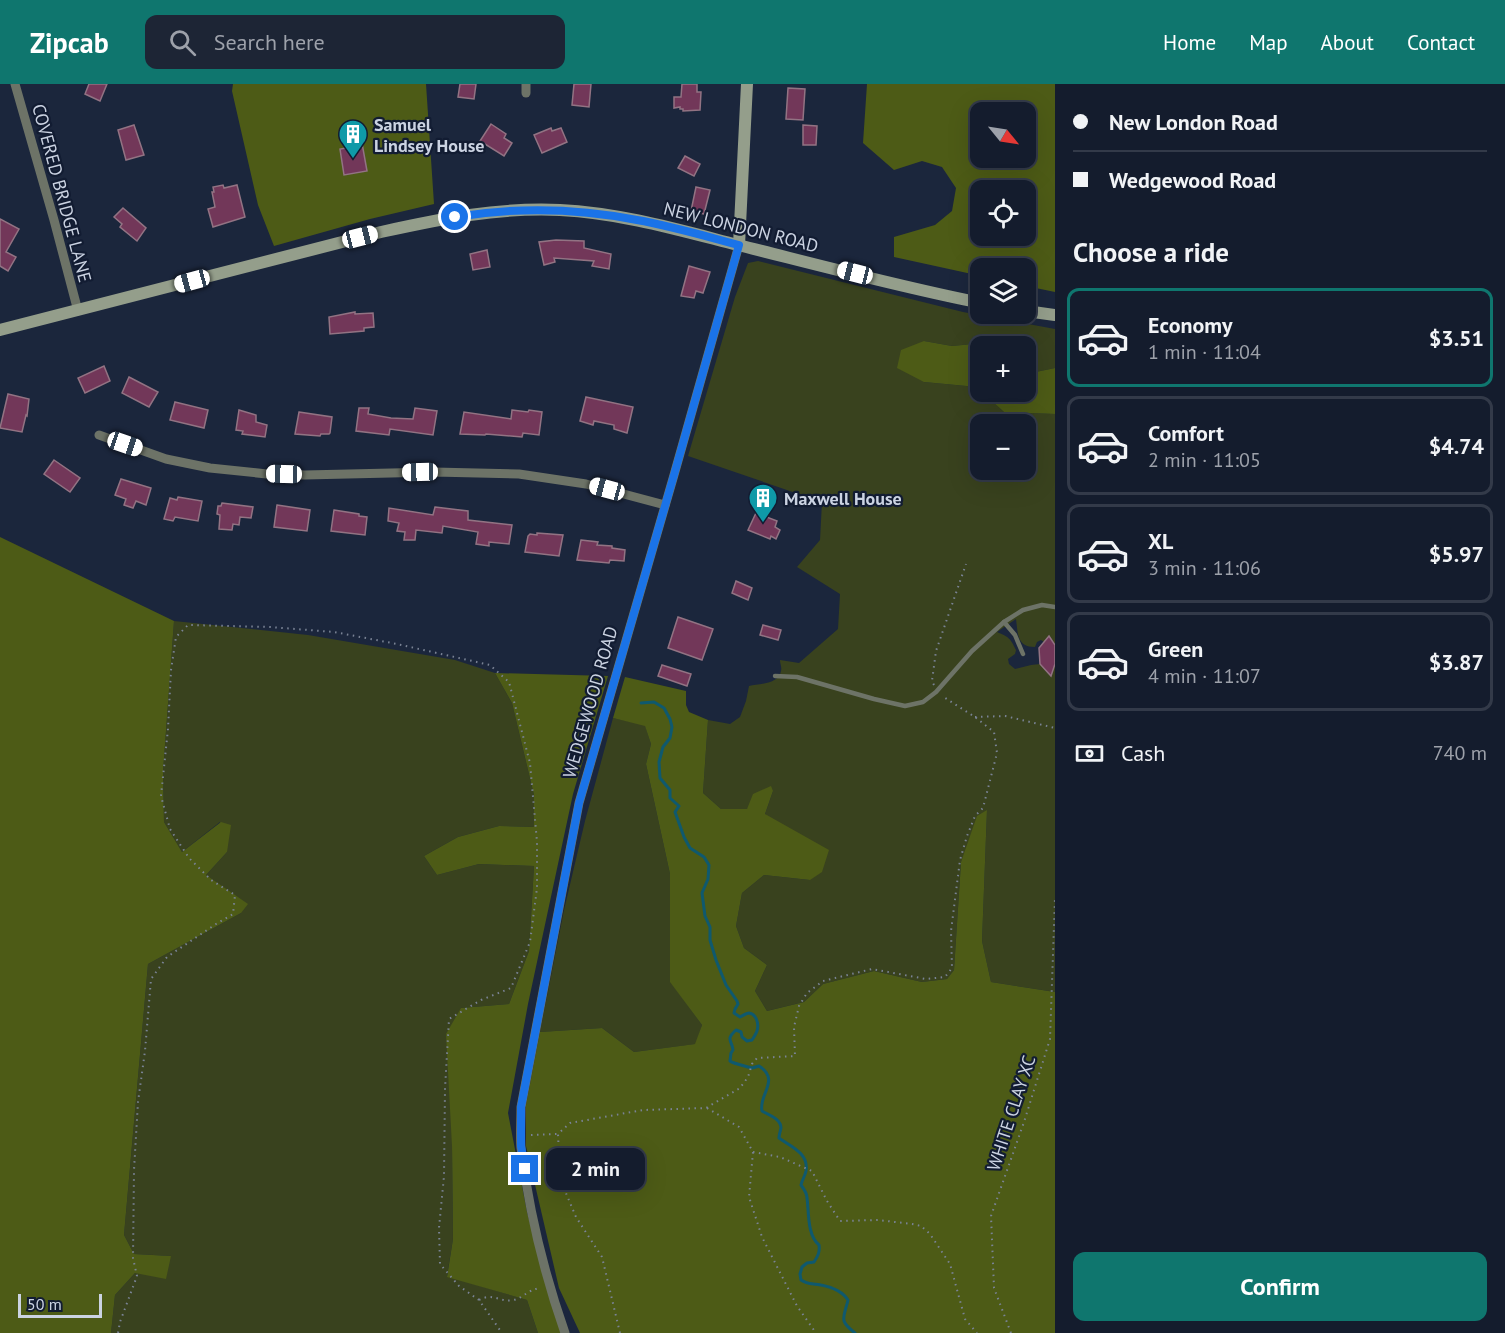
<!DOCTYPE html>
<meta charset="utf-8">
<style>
:root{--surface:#141c2d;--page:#1d2535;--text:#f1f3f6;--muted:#9da1aa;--line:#333a49;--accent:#0f766e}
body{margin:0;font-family:"PT Sans",sans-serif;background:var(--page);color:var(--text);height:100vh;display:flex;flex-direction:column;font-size:22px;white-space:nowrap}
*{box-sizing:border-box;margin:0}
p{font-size:20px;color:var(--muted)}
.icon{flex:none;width:33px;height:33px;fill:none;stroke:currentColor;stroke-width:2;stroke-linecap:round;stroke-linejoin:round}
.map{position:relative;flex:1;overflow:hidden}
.drawer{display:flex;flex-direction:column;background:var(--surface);width:450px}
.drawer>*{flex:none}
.hud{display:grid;align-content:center;height:132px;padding:0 18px;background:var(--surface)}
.needle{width:39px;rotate:120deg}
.controls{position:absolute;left:970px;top:18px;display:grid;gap:12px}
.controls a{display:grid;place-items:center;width:66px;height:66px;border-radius:12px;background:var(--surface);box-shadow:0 6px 24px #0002,0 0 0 2px var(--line);font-size:30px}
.scale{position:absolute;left:18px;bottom:15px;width:84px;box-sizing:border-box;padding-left:6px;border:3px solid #cbd3e2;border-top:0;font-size:16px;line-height:21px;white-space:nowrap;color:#cbd3e2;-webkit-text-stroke:4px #121c32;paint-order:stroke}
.end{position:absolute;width:27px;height:27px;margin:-14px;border:8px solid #1a73e8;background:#fff;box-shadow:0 0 0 3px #fff}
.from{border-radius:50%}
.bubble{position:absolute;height:42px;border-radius:12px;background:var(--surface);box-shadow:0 6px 24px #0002,0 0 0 2px var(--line);font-size:20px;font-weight:600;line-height:42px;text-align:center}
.car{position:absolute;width:18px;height:36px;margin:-18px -9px;border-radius:8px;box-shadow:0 0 4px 2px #0007;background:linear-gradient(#fff 24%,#345 0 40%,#fff 0 76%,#345 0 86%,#fff 0)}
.hud b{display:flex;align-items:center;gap:21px;height:57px;font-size:22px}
.hud b+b{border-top:2px solid var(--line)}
.hud i{width:15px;height:15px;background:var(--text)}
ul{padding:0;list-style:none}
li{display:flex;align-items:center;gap:18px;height:99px;margin:0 12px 9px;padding:0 6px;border:3px solid var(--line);border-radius:12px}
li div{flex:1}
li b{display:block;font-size:22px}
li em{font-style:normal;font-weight:600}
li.selected{border-color:var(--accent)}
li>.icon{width:54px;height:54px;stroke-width:1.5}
h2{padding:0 18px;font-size:27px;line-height:72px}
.pay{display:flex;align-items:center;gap:15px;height:66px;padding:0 18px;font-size:22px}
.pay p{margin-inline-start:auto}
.button{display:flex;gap:12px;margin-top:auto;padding:12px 18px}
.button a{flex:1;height:69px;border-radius:12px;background:var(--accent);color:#fff;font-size:24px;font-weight:600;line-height:69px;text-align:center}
header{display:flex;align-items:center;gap:36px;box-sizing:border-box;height:84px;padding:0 30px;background:var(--accent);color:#fff}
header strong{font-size:28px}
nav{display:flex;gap:33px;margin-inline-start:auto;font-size:21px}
.search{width:420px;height:54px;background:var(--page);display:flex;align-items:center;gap:15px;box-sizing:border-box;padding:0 21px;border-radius:12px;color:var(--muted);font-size:22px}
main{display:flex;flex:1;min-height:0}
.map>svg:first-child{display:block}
.green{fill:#39421e;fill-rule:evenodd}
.forest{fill:#4d5b16;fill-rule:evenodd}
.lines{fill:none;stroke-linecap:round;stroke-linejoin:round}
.stream{stroke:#0f596e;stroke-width:3}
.building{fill:#723759;stroke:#927383;stroke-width:1.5}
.path{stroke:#7a8395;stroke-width:2;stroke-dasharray:1.5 4.5;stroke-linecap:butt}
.lane{stroke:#6d7367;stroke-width:4.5}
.street{stroke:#6d7367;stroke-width:9}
.secondary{stroke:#949e8b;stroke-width:12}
.route{stroke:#1a73e8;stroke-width:8}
.labels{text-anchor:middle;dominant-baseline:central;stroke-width:4.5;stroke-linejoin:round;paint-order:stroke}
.poi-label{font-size:18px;font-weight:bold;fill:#cbd3e2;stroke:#121c32;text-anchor:start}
.street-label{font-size:18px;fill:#cbd3e2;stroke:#121c32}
</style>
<header>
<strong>Zipcab</strong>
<div class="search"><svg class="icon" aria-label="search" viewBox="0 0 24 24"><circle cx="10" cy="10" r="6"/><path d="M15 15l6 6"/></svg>Search here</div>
<nav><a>Home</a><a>Map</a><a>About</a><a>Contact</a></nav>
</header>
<main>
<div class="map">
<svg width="1055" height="1249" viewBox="0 0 1055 1249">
<rect width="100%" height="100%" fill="#1b263c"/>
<g class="green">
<path d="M758,177L963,228L1055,245V284L1026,290V262H986L983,259L952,262L924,257V298L977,303L1004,328L1055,330V561L1049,552L1044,558L1041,556L1037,558L1035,563C1017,563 1018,550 1016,535L997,548C1009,553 1010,554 1016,566L1015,570L1008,575L1009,580L1015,585L1031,581L1040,580L1050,591L1055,580V908L991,898L982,857L987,726L961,778L954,886L947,895L922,898L874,887L823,900L804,918L767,927L755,907L767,881L744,864L736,842L742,809L764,791L810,796L765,730L773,707L747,725H721L703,709L708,636L730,640L740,633L746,617L749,602C759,600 779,600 781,587C782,583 780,580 780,576L799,579L838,545L840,510L797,483L820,456L822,418L688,372L735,213L748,179ZM981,340H1026V386H981Z"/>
<path d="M174,537L308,551L455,576L495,589L512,619L534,711V743L499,742L458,753L424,772L437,791L479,780L534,782L529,867L509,920L461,924L452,1062L453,1155L447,1192L527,1216L538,1249H111L115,1211L135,1189L171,1172L134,1170L124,1151L148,880L241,829L206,791L227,768L220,738L182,768L164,738L163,688Z"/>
<path d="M613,634L645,641L651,660L646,680L670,790V897L702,941L696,960L634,968L602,944L540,948L564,826L585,737Z"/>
</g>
<g class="forest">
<path d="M233,0H426L434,120L370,135L274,162L258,121L232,7Z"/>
<path d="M867,0H1055V208L1026,202V184H981V192L894,173V153L935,141L952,127L956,104L942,83L922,77L894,86L863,59ZM1026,28V74H981V28ZM1026,106V152H981V106Z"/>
<path d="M924,257L952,262L983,259L986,262H981V307L977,303L924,298L897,284L901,266Z"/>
<path d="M1055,284V330L1004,328L982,308H1026V290Z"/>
<path d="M0,453L174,537L163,688L164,738L182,768L221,738L231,741L227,768L206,791L248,820L241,829L148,880L124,1151L134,1170L171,1172L166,1195L135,1189L115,1211L111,1249H0Z"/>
<path d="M495,589L608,592L573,710L528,920L508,1029L527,1128L550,1214L564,1249H538L527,1216L447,1193L453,1155L452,1062L446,950L461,924L509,920L529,867L534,782L479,780L437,791L424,772L458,753L499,742L534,743V711L512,619Z"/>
<path d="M625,593L686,607V621L689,628L708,636L703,709L721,725H747L753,710L771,702L773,707L765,730L829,766L822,788L810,796L764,791L742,809L736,842L744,864L767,881L755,907L767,927L804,918L823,900L874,887L922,898L947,895L954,886L961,778L977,732L987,726L982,857L991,898L1055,908V1249H580L559,1204L526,1062V1021L540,948L602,944L634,968L695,960L702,941L670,898V790L646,680L651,660L645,642L613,634Z"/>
</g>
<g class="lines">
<path class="stream" d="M641,619L654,618L664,624L670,635L672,643L670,654L663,663L659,678L660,694L670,706V714L679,722L675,728L684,753L690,764L704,773L709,781L708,795L702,809L705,832L710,843V856L716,876L726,901L737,917L738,920L735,925L734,929L740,933C742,932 747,929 749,929C757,930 759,941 757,947C756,950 754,953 752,956L747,957L742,953L741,948L736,946C725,956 732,956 733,966L731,969L730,977C734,980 746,982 752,984L759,982C781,996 758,1011 762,1027C769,1031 781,1035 781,1044C780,1048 779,1051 779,1054C790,1062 809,1069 806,1087C805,1092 802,1096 801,1101C804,1105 807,1110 807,1114C809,1128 807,1151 819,1161C820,1168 818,1172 814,1178L807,1179L802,1183L800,1190L801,1196C808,1201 813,1199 821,1201C831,1203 843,1208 848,1216C844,1234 838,1236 855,1249"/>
</g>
<g class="building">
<path d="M89,0H107L100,17L85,10Z"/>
<path d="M460,0H476L474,15L458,13Z"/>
<path d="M574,0H591L589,23L572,21Z"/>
<path d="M682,0H697V8H701L700,26L683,27V25H680V23L674,24V13H681Z"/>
<path d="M788,4L805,5L803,36L786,35Z"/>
<path d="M491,40L506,50L504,54L512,59L504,72L480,57Z"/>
<path d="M134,41L144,71L126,76L118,46Z"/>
<path d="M803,41L817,42L816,61H803Z"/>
<path d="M551,44L552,47L561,44L567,58L542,69L534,51Z"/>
<path d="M360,48L367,87L344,91L340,65L352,63L349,50Z"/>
<path d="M685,72L700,80L694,92L678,84Z"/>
<path d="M223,101L224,104L237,101L245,133L213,143L208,125L215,123L212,108H214L213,103Z"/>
<path d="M696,103L710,106L704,130L691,127Z"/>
<path d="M123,124L146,144L137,157L120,143L122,140L114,133Z"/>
<path d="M0,135L19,145L6,168L16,173L8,187L0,182Z"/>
<path d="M556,156L584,157V164L611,170L609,185L592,182L594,177L554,174L555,178L544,181L539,158Z"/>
<path d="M487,166L490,183L473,186L470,170Z"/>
<path d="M689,182L710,188L703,209L696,207L694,214L681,212Z"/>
<path d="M355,228V230L373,229L374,243L364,244V247L330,250L329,233Z"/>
<path d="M104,282L110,297L85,309L78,294Z"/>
<path d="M129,293L158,308L149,323L122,309Z"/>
<path d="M8,310L29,315L27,332L26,331L22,348L0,344Z"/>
<path d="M586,313L633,323L627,349L614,345V341L594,337L593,341L580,337Z"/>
<path d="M175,318L208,326L204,344L170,336Z"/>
<path d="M359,324H369L368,330L391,334L413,335L415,324L437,327L433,351L390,345L389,351L356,347Z"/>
<path d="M239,326L256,331V338L267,341L265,353L242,350L243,347L236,346Z"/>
<path d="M512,326L528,328L529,326L542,328L539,351L523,349L522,353L486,350L485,351L460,350L464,328L511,335Z"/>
<path d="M299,328L332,333L330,349L329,350H321L320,352L295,350Z"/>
<path d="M54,376L80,394L70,408L44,390Z"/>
<path d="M121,395L151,404L146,421L136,417L133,424L124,421L126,415L115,411Z"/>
<path d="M178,413L202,417L198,437L175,433L173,437L164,435L170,414L177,416Z"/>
<path d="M222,419L253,423L251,434L240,433L239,441L233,440L232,446L219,445L220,431L217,430L218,422H221Z"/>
<path d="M277,421L310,426L307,447L274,443Z"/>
<path d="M435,423L468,427V436L512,441L509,460L489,458V462L476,460L478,448L443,442L442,449L416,446L415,456H404L405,448L397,447L399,439L388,437L389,424L433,431Z"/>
<path d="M334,426L359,430V432L367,433L365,451L331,447Z"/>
<path d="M756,429L777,437L775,443L780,446L776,455L771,452L770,455L748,446Z"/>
<path d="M537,449L563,451L559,472L525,468L528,452L530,450L537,451Z"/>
<path d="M581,456L598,458L597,461L612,462V464L625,466L624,477L610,476L609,479L577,476Z"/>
<path d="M736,497L752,504L748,516L732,509Z"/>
<path d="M678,533L713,545L702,576L668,564Z"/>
<path d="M763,541L781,546L778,556L760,551Z"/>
<path d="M1049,552L1055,561V580L1051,592L1040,580L1039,564Z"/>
<path d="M662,581L691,590L687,602L658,592Z"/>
</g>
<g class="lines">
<g class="path">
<path d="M934,601L932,597L936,567L966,480"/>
<path d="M975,633L1005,632L1055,644"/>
<path d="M707,1024L739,1043L753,1068L749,1113L762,1153L797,1222L816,1249"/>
<path d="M531,1051L558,1050"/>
<path d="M753,1068L780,1073L812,1087L827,1117L840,1137L878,1136L912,1140L921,1142L930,1150L950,1180L965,1235L977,1249"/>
<path d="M479,1216C493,1208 501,1219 513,1216C522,1215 527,1206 540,1204"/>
<path d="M118,1249L120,1238L137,1192L133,1174L134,1086L138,1018L145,967L151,895L167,873L216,840L233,830L235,811L211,796L189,774L170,745L161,712L168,645L171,586L176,553L188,541L270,543L334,548L397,560L490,581L509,598L530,679L537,758V804L530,858L511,904L481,916L449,935L445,1005L444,1092L439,1144L440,1180L459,1202L479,1216L502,1249"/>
<path d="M620,1249L602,1173L576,1133L560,1095L558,1050L570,1039L643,1026L706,1024L740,1004L748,993L752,980L757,974L795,972L794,943L799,922L807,909L823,897L872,885L926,895L945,893L952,884L951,847L960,776L967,752L975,732L983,724L997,669L994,648L975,633L942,612"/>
<path d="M1011,1249L994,1204L991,1132L1024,1038L1050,955L1055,814"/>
</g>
<g class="lane">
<path d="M1004,538L1015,551L1023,570"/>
<path d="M775,592L797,593L874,615L905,622L923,618L936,608L972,567L1004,538L1023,526L1042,521L1055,523"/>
</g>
<g class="street">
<path d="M15,0L54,136L78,227"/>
<path d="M526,0V9"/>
<path d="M99,351L166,375L210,384L267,390L305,391L434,388L519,390L586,400L665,421"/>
<path d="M565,1249C544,1189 529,1127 521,1064C520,1051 521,1036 521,1023L579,719L674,391L739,161"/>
</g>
<g class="secondary">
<path d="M739,161L747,0"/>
<path d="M1026,227L1055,231"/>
<path d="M0,246L381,148C440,135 499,123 560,126C621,129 679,146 738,161C818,181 900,203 981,219"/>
</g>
</g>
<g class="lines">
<path class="route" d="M455,133C516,123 576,124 637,136C671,142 705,152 739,161L674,391L579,719L521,1023V1062L525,1085"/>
</g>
<defs>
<g id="building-pin" transform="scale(1.5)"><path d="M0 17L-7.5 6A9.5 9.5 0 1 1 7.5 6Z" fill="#0f9aa8" stroke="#121c32"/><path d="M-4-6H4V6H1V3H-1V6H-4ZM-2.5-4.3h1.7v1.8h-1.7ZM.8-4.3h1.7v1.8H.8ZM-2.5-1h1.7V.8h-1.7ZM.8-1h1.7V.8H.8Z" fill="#fff"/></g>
</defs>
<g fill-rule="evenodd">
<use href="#building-pin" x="353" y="50"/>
<use href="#building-pin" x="763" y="414"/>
</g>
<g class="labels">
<g class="poi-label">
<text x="374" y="40">Samuel<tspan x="374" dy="21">Lindsey House</tspan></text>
<text x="784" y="414">Maxwell House</text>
</g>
<g class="street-label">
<text transform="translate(62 109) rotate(75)">COVERED BRIDGE LANE</text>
<text transform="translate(741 143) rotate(14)">NEW LONDON ROAD</text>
<text transform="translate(590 618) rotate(-74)">WEDGEWOOD ROAD</text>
<text transform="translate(1011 1029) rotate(-72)">WHITE CLAY XC</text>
</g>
</g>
</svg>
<div class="controls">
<a><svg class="needle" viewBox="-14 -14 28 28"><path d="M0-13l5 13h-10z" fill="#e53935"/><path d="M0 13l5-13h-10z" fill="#9da1aa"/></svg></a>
<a><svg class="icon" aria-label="locate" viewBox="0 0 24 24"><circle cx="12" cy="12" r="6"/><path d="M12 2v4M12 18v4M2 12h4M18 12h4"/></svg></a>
<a><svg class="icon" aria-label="layers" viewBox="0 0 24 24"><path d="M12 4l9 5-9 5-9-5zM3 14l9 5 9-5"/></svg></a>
<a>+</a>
<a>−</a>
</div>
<div class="scale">50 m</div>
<i class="end from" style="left:455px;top:133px"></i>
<i class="end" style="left:525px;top:1085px"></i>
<div class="bubble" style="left:546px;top:1064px;width:99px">2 min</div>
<i class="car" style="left:360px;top:153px;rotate:76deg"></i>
<i class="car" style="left:855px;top:189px;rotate:284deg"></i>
<i class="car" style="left:192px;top:197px;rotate:255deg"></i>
<i class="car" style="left:125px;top:360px;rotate:109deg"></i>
<i class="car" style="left:420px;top:388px;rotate:269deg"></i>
<i class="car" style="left:284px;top:390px;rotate:271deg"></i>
<i class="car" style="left:607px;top:405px;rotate:285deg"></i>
</div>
<section class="drawer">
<div class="hud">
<b><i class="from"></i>New London Road</b>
<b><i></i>Wedgewood Road</b>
</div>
<h2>Choose a ride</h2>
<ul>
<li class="selected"><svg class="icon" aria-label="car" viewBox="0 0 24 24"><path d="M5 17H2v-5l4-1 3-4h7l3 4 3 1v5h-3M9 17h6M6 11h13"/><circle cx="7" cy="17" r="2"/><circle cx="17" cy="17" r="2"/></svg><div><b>Economy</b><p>1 min · 11:04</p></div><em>$3.51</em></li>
<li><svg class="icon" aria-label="car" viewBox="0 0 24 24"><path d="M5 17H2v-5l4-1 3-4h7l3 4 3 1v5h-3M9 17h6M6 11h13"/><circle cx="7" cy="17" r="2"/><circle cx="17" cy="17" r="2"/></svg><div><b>Comfort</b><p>2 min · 11:05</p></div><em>$4.74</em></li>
<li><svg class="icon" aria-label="car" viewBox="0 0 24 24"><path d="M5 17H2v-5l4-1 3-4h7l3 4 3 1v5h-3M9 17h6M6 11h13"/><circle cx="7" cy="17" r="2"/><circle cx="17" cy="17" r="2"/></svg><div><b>XL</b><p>3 min · 11:06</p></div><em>$5.97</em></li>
<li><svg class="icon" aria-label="car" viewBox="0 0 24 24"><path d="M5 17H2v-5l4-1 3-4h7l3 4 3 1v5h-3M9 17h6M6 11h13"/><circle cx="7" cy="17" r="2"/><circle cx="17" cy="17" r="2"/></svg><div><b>Green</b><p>4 min · 11:07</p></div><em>$3.87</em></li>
</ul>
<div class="pay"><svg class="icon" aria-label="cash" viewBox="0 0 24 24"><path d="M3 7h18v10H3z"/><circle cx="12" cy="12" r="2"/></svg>Cash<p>740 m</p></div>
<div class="button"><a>Confirm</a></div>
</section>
</main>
